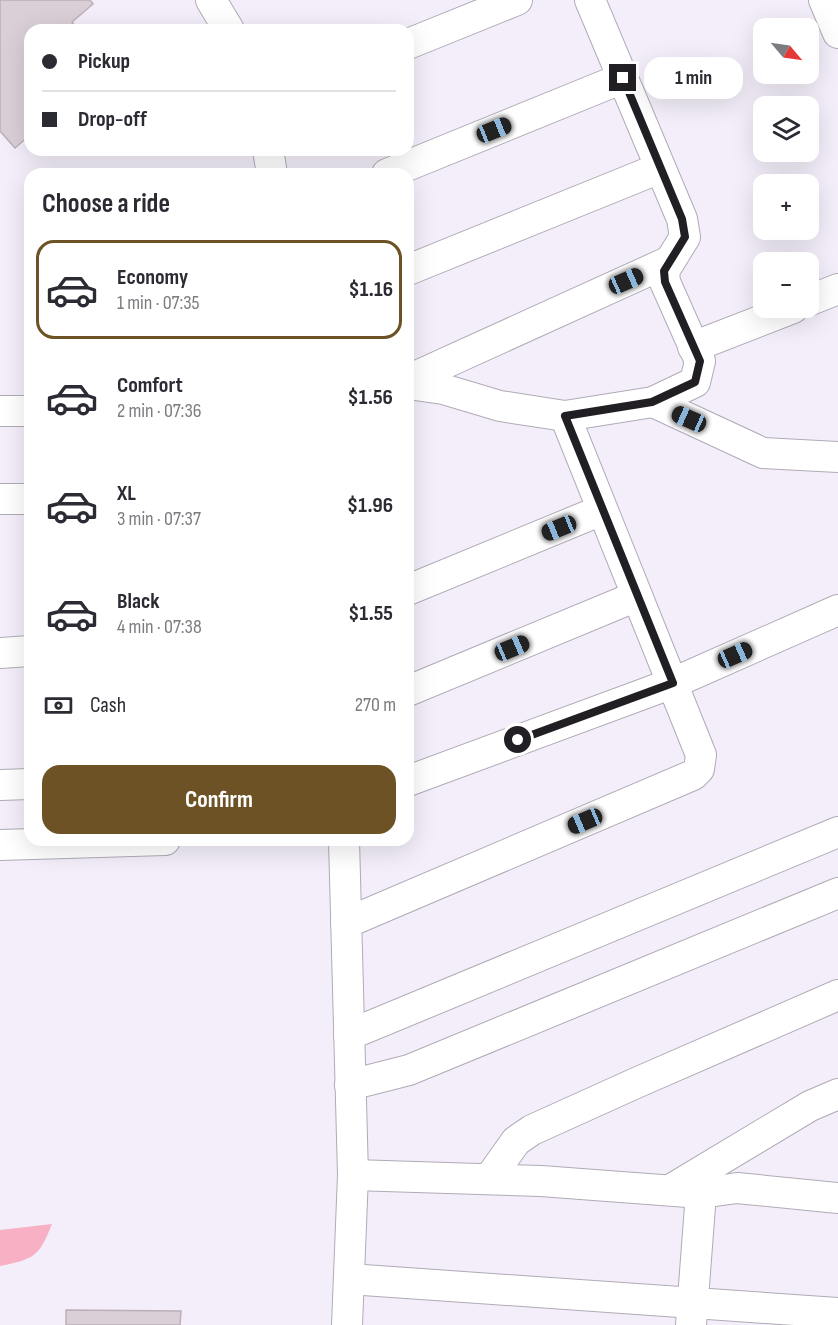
<!DOCTYPE html>
<meta charset="utf-8">
<style>
:root{--surface:#fff;--page:#f2f2f3;--text:#2b2b33;--muted:#7c7c81;--line:#e1e1e2;--accent:#6c5224}
body{margin:0;font-family:"Sofia Sans Condensed",sans-serif;background:var(--page);color:var(--text);height:100vh;display:flex;flex-direction:column;font-size:22px;white-space:nowrap}
*{box-sizing:border-box;margin:0}
p{font-size:20px;color:var(--muted)}
.icon{flex:none;width:33px;height:33px;fill:none;stroke:currentColor;stroke-width:2;stroke-linecap:round;stroke-linejoin:round}
.map{position:relative;flex:1;overflow:hidden}
.sheet{position:absolute;left:24px;top:168px;width:390px;height:678px;display:flex;flex-direction:column;background:var(--surface);border-radius:18px;box-shadow:0 6px 24px #0002}
.sheet>*{flex:none}
.guide{position:absolute;left:24px;top:24px;width:390px;height:132px;border-radius:18px;box-shadow:0 6px 24px #0002;display:grid;align-content:center;height:132px;padding:0 18px;background:var(--surface)}
.needle{width:39px;rotate:119deg}
.buttons{position:absolute;left:753px;top:18px;display:grid;gap:12px}
.buttons a{display:grid;place-items:center;width:66px;height:66px;border-radius:12px;background:var(--surface);box-shadow:0 6px 24px #0002;font-size:30px}
.end{position:absolute;width:27px;height:27px;margin:-14px;border:8px solid #211f23;background:#fff;box-shadow:0 0 0 3px #fff}
.from{border-radius:50%}
.bubble{position:absolute;height:42px;border-radius:18px;background:var(--surface);box-shadow:0 6px 24px #0002;font-size:20px;font-weight:700;line-height:42px;text-align:center}
.car{position:absolute;width:18px;height:36px;margin:-18px -9px;border-radius:8px;box-shadow:0 0 4px 2px #0007;background:linear-gradient(#222 24%,#8ab4d8 0 40%,#222 0 76%,#8ab4d8 0 86%,#222 0)}
.guide b{display:flex;align-items:center;gap:21px;height:57px;font-size:22px}
.guide b+b{border-top:2px solid var(--line)}
.guide i{width:15px;height:15px;background:var(--text)}
ul{padding:0;list-style:none}
li{display:flex;align-items:center;gap:18px;height:99px;margin:0 12px 9px;padding:0 6px;border:3px solid transparent;border-radius:18px}
li div{flex:1}
li b{display:block;font-size:22px}
li em{font-style:normal;font-weight:700}
li.selected{border-color:var(--accent)}
li>.icon{width:54px;height:54px;stroke-width:1.5}
h2{padding:0 18px;font-size:27px;line-height:72px}
.pay{display:flex;align-items:center;gap:15px;height:66px;padding:0 18px;font-size:22px}
.pay p{margin-inline-start:auto}
.button{display:flex;gap:12px;margin-top:auto;padding:12px 18px}
.button a{flex:1;height:69px;border-radius:18px;background:var(--accent);color:#fff;font-size:24px;font-weight:700;line-height:69px;text-align:center}
.map>svg:first-child{display:block}
.green{fill:#f8b0c4}
.building{fill:#dacfd7;stroke:#bbb0b8;stroke-width:1.5}
.lines{fill:none;stroke-linecap:round;stroke-linejoin:round}
.minor-casing{stroke:#b0abb6;stroke-width:32}
.minor{stroke:#fff;stroke-width:30}
.route{stroke:#211f23;stroke-width:8}
</style>
<div class="map">
<svg width="838" height="1325" viewBox="0 0 838 1325">
<rect width="100%" height="100%" fill="#f3eef9"/>
<path class="green" d="M52,1224C39,1257 34,1259 0,1266V1230Z"/>
<g class="building">
<path d="M0,0H90L93,4L72,22L78,30H30V135L15,148L0,131Z"/>
<path d="M66,1310L181,1311L180,1325H66Z"/>
</g>
<g class="lines">
<g class="minor-casing">
<g id="minor">
<path d="M211,0L229,30"/>
<path d="M824,0L838,33"/>
<path d="M408,44L517,0"/>
<path d="M268,150L272,174"/>
<path d="M387,174L623,78"/>
<path d="M408,270L660,168"/>
<path d="M808,301L838,289"/>
<path d="M693,347L793,308"/>
<path d="M408,380L670,261"/>
<path d="M408,384L443,389L500,406L565,416L653,402L695,382L700,361L665,282L664,271L685,237L682,219L590,0"/>
<path d="M653,402L763,453L838,457"/>
<path d="M0,411H30"/>
<path d="M0,499H30"/>
<path d="M408,590L602,510"/>
<path d="M0,653L30,651"/>
<path d="M408,691L637,596"/>
<path d="M408,781L673,683L838,610"/>
<path d="M0,785L30,784"/>
<path d="M344,840L353,1175L347,1325"/>
<path d="M0,845L165,840"/>
<path d="M346,923L693,775L699,769L701,755L565,416"/>
<path d="M349,1035L838,832"/>
<path d="M350,1085L409,1070L838,893"/>
<path d="M353,1175L541,1181L701,1193L737,1188L838,1198"/>
<path d="M489,1179L516,1141L532,1130L636,1083L838,995"/>
<path d="M670,1190L810,1106L838,1094"/>
<path d="M349,1279L838,1313"/>
<path d="M691,1325L701,1193"/>
</g>
</g>
<use href="#minor" class="minor"/>
</g>
<g class="lines">
<path class="route" d="M518,740L673,683L565,416L652,402L695,382L700,361L665,282L664,271L685,237L682,219L623,78"/>
</g>
</svg>
<div class="buttons">
<a><svg class="needle" viewBox="-14 -14 28 28"><path d="M0-13l5 13h-10z" fill="#e53935"/><path d="M0 13l5-13h-10z" fill="#7c7c81"/></svg></a>
<a><svg class="icon" aria-label="layers" viewBox="0 0 24 24"><path d="M12 4l9 5-9 5-9-5zM3 14l9 5 9-5"/></svg></a>
<a>+</a>
<a>−</a>
</div>
<i class="end from" style="left:518px;top:740px"></i>
<i class="end" style="left:623px;top:78px"></i>
<div class="bubble" style="left:644px;top:57px;width:99px">1 min</div>
<i class="car" style="left:494px;top:130px;rotate:68deg"></i>
<i class="car" style="left:626px;top:281px;rotate:66deg"></i>
<i class="car" style="left:689px;top:419px;rotate:294deg"></i>
<i class="car" style="left:559px;top:528px;rotate:248deg"></i>
<i class="car" style="left:512px;top:648px;rotate:67deg"></i>
<i class="car" style="left:735px;top:655px;rotate:66deg"></i>
<i class="car" style="left:585px;top:821px;rotate:247deg"></i>
<div class="guide">
<b><i class="from"></i>Pickup</b>
<b><i></i>Drop-off</b>
</div>
<section class="sheet">
<h2>Choose a ride</h2>
<ul>
<li class="selected"><svg class="icon" aria-label="car" viewBox="0 0 24 24"><path d="M5 17H2v-5l4-1 3-4h7l3 4 3 1v5h-3M9 17h6M6 11h13"/><circle cx="7" cy="17" r="2"/><circle cx="17" cy="17" r="2"/></svg><div><b>Economy</b><p>1 min · 07:35</p></div><em>$1.16</em></li>
<li><svg class="icon" aria-label="car" viewBox="0 0 24 24"><path d="M5 17H2v-5l4-1 3-4h7l3 4 3 1v5h-3M9 17h6M6 11h13"/><circle cx="7" cy="17" r="2"/><circle cx="17" cy="17" r="2"/></svg><div><b>Comfort</b><p>2 min · 07:36</p></div><em>$1.56</em></li>
<li><svg class="icon" aria-label="car" viewBox="0 0 24 24"><path d="M5 17H2v-5l4-1 3-4h7l3 4 3 1v5h-3M9 17h6M6 11h13"/><circle cx="7" cy="17" r="2"/><circle cx="17" cy="17" r="2"/></svg><div><b>XL</b><p>3 min · 07:37</p></div><em>$1.96</em></li>
<li><svg class="icon" aria-label="car" viewBox="0 0 24 24"><path d="M5 17H2v-5l4-1 3-4h7l3 4 3 1v5h-3M9 17h6M6 11h13"/><circle cx="7" cy="17" r="2"/><circle cx="17" cy="17" r="2"/></svg><div><b>Black</b><p>4 min · 07:38</p></div><em>$1.55</em></li>
</ul>
<div class="pay"><svg class="icon" aria-label="cash" viewBox="0 0 24 24"><path d="M3 7h18v10H3z"/><circle cx="12" cy="12" r="2"/></svg>Cash<p>270 m</p></div>
<div class="button"><a>Confirm</a></div>
</section>
</div>
